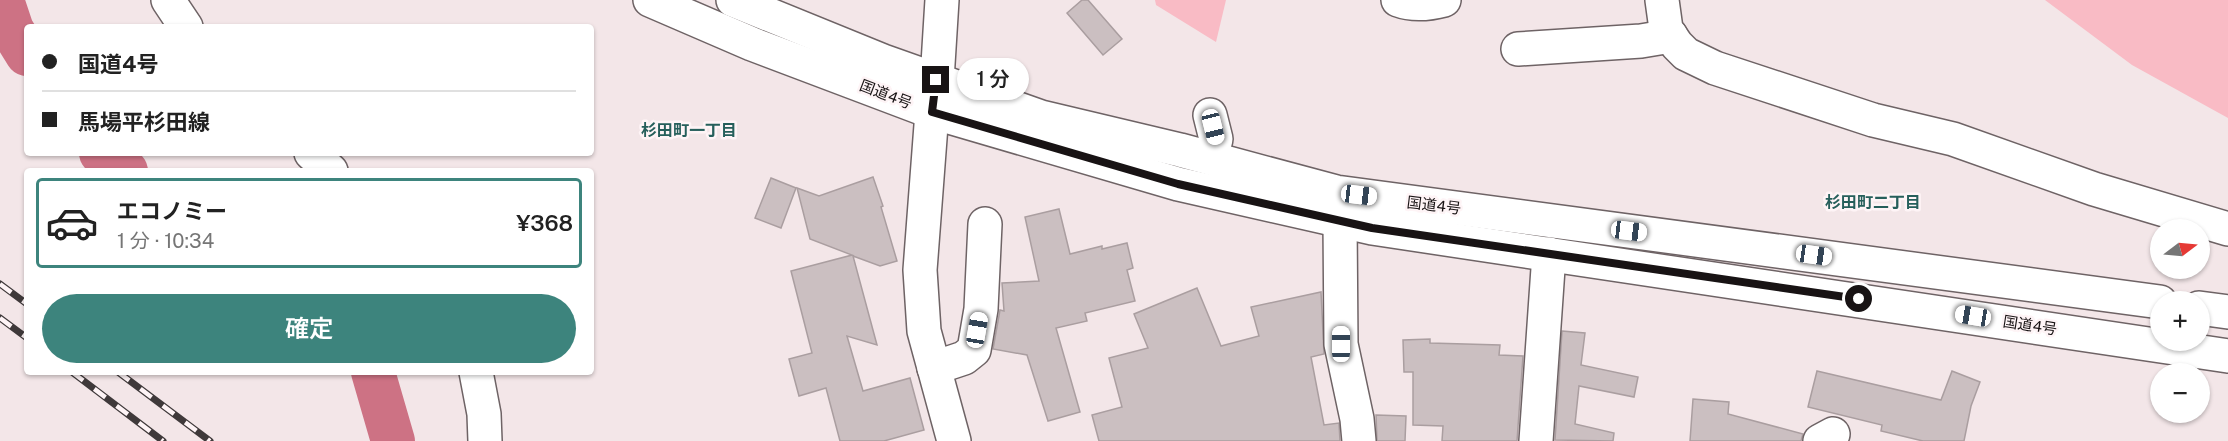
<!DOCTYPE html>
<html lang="ja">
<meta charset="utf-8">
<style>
:root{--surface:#fff;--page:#f2f2f2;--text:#222;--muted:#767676;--line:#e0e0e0;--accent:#3d847d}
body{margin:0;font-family:"Public Sans","Noto Sans JP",sans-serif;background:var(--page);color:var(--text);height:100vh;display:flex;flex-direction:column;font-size:22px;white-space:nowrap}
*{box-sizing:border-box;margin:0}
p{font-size:20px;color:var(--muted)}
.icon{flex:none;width:33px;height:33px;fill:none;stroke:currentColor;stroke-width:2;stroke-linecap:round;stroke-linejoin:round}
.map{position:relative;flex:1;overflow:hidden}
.details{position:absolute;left:24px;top:168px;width:570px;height:207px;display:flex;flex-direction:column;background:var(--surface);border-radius:6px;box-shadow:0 2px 4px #0004}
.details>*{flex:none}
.banner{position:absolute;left:24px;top:24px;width:570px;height:132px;border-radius:6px;box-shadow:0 2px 4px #0004;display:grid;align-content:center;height:132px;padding:0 18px;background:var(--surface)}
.needle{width:39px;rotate:74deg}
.fabs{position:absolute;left:2150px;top:219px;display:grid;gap:12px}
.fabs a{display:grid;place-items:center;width:60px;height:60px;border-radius:50%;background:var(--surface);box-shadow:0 2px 4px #0004;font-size:30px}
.end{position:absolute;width:27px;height:27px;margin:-14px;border:8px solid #181314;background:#fff;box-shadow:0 0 0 3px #fff}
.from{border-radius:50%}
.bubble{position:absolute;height:42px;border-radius:21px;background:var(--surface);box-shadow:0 2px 4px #0004;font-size:20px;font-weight:600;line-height:42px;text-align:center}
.car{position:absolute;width:18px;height:36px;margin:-18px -9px;border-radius:8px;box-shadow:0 0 4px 2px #0007;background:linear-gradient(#fff 24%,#345 0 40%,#fff 0 76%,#345 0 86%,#fff 0)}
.banner b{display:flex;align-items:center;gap:21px;height:57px;font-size:22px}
.banner b+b{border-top:2px solid var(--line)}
.banner i{width:15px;height:15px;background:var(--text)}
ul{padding:10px 0 0;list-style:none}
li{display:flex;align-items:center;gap:18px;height:90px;margin:0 12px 9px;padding:0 6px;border:3px solid var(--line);border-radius:6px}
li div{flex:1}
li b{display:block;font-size:22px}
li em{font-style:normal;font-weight:600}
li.selected{border-color:var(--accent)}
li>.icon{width:54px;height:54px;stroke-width:1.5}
.button{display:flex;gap:12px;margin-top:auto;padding:12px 18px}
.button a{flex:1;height:69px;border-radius:36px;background:var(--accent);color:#fff;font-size:24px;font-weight:600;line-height:69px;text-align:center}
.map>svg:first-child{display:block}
.green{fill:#f9bbc5}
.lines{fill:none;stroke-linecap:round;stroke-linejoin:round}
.river{stroke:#cd7284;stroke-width:44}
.building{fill:#cbbfc1;stroke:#aa9ea0;stroke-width:1.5}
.minor-casing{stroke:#6e6365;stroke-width:36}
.major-casing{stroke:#6e6365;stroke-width:36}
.highway-casing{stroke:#6e6365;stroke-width:36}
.minor{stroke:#fff;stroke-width:33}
.major{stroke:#fff;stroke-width:33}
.highway{stroke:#fff;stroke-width:33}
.rail-casing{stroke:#3f393a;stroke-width:7}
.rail{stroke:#fef4f6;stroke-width:4.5;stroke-dasharray:14;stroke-linecap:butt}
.route{stroke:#181314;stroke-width:8}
.labels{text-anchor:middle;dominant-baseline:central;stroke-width:5;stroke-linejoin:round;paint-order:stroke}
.street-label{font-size:15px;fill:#181314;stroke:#fef4f6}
.neighbourhood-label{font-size:16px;font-weight:bold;fill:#265f5b;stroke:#fef4f6}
</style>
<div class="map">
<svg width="2228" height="441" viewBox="0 0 2228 441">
<rect width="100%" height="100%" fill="#f3e6e8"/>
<g class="green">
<path d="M1155,0H1226L1216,42L1156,5Z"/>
<path d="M2045,0H2228V118L2132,65Z"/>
</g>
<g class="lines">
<g class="river">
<path d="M2,0L12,30L27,54"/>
<path d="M101,153L126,171"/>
<path d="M373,372L393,441"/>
</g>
</g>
<g class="building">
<path d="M1082,0H1088L1122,39L1103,55L1067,13Z"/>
<path d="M873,177L883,206L881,207L897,261L880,266L853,256L877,345L847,336L863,391L910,378L924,430L884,441H840L826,388L799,396L789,359L812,353L791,271L852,255L810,239L797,188L819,196Z"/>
<path d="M771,178L796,188L781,228L755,218Z"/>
<path d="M1059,209L1070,254L1102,246V249L1127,243L1133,268L1127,270L1135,301L1085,313L1087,321L1056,328L1080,412L1048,421L1027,355L993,349L1000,310L1004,311L1002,283L1039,281L1025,217Z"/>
<path d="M1197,288L1221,346L1259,336L1251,307L1321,292L1324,354L1311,357L1324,425L1339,423L1340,441H1099L1092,415L1122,407L1109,358L1148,348L1134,314Z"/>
<path d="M1562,331L1585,333L1581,365L1638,377L1634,397L1579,386L1575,424L1614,433L1613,441L1555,440Z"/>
<path d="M1430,339V343L1500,345L1499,355L1523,356L1517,441H1442L1443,426L1413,425V372H1404L1403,340Z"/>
<path d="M1817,371L1941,400L1952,371L1980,382L1971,406L1964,441H1923L1881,431L1882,425L1808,407Z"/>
<path d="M1693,399L1729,402L1728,414L1803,434L1801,441H1690Z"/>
<path d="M1376,415L1406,416L1405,441H1377Z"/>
</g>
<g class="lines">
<g class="minor-casing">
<g id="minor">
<path d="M168,0L186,27"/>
<path d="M1398,0C1414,6 1429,4 1444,0"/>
<path d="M1662,0L1666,29L1677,45L1686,54L1715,68L1873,120L1953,139L2094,189L2228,229"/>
<path d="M1518,49L1641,41L1671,36"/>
<path d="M932,112L920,270L924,331L954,441"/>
<path d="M1210,115L1216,139L1211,158"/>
<path d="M311,153L331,171"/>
<path d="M1340,221L1341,344L1357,419L1359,441"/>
<path d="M934,368L964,358L974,350L981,309L985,224"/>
<path d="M476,372L484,414L485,441"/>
<path d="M1536,441L1549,254"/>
<path d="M1820,441L1833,434"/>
</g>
</g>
<g class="major-casing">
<path id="major" d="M932,107L937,80L942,0"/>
</g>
<g class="highway-casing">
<g id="highway">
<path d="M650,0L752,44L932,112L1178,184L1372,228L2228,356"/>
<path d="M733,0L883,61L1041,117L1180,150L1336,192L2160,302"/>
<path d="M2199,308L2228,312"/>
</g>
</g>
<use href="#minor" class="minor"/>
<use href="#major" class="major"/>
<use href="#highway" class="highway"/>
<g class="rail-casing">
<g id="rail">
<path d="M0,284L27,304"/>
<path d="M0,318L27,338"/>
<path d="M72,372L163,441"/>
<path d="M118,372L210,441"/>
</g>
</g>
<use href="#rail" class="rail"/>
</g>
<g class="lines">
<path class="route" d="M936,80L932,112L1178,184L1372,228L1859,299"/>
</g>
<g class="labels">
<g class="street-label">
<text transform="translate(886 94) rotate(21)">国道4号</text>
<text transform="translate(1434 205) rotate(7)">国道4号</text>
<text transform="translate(2030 325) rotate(9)">国道4号</text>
</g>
<g class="neighbourhood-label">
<text x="689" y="130">杉田町一丁目</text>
<text x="1873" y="202">杉田町二丁目</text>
</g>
</g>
</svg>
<div class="fabs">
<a><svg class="needle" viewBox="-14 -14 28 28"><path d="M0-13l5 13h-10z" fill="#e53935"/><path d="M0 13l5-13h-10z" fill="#767676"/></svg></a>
<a>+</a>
<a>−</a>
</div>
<i class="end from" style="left:1859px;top:299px"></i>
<i class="end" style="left:936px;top:80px"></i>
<div class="bubble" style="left:957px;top:58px;width:72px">1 分</div>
<i class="car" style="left:1213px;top:127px;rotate:166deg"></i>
<i class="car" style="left:1359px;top:195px;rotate:97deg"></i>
<i class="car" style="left:1629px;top:231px;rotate:97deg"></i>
<i class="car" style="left:1814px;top:255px;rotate:98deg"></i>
<i class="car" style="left:1973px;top:316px;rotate:279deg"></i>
<i class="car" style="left:977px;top:330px;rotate:10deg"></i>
<i class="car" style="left:1341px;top:344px;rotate:0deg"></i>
<div class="banner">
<b><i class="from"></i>国道4号</b>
<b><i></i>馬場平杉田線</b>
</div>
<section class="details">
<ul>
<li class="selected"><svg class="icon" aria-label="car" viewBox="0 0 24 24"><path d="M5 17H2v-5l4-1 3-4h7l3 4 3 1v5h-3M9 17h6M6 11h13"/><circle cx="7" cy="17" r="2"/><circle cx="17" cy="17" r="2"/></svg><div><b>エコノミー</b><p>1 分 · 10:34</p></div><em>¥368</em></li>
</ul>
<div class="button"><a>確定</a></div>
</section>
</div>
